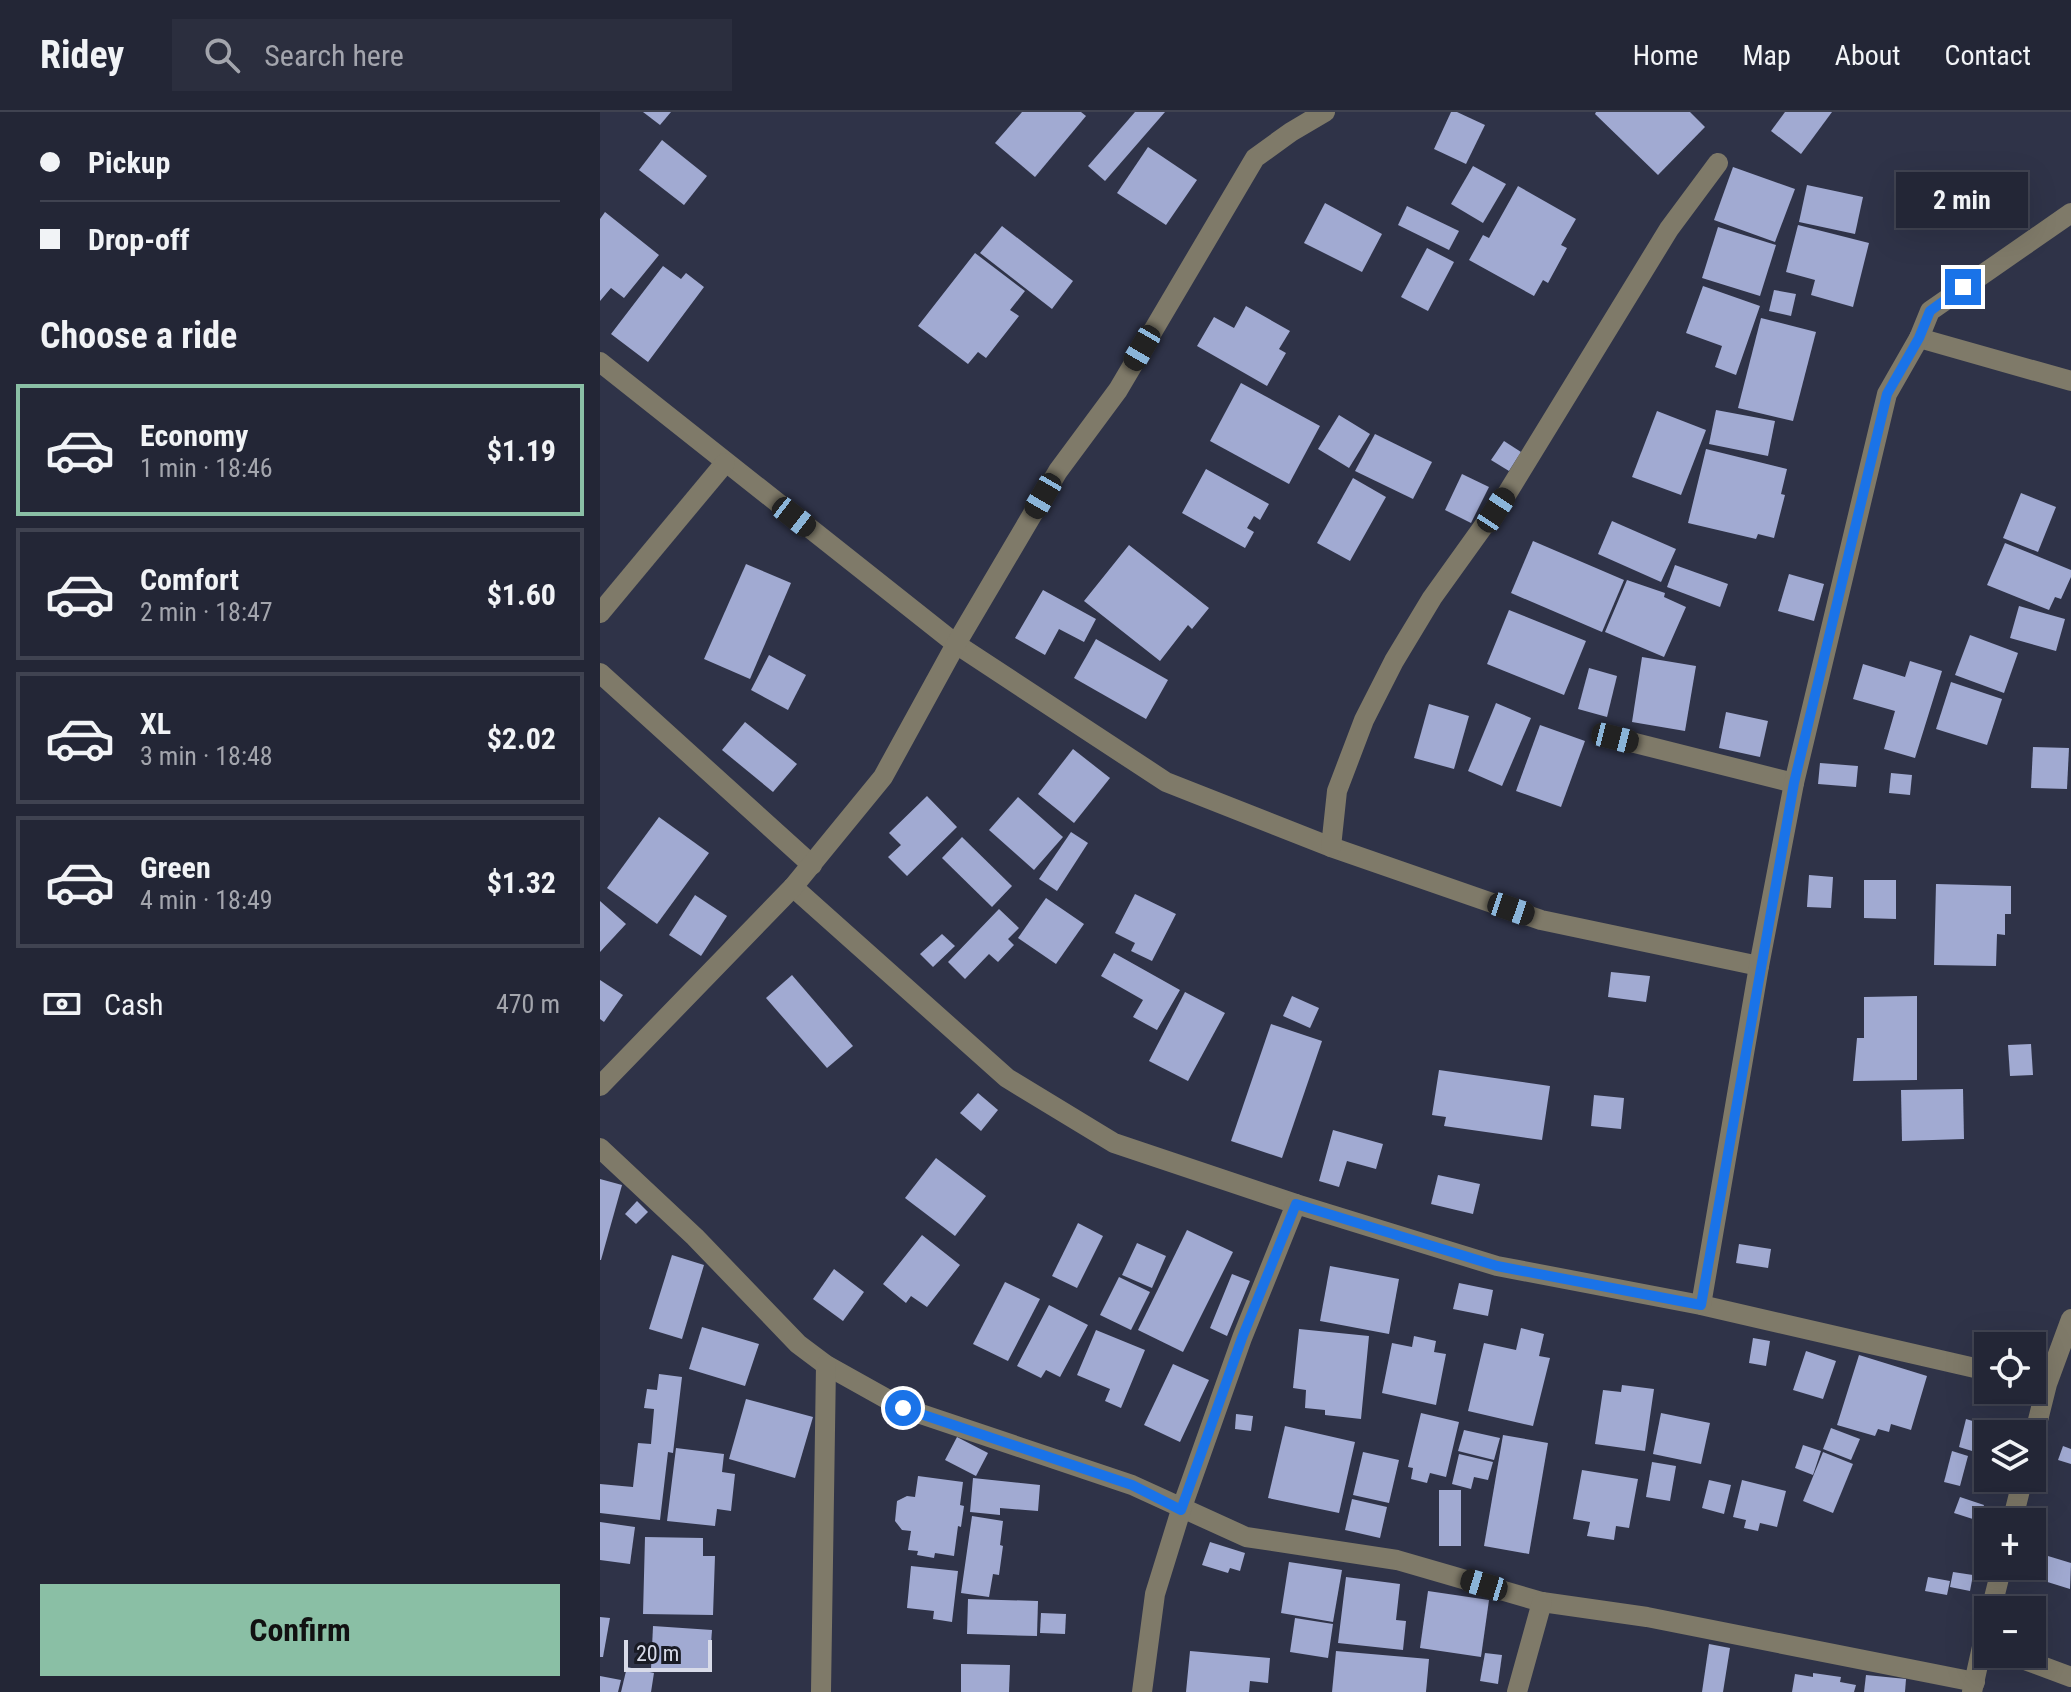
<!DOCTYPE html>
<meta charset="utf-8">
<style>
:root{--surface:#232636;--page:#2b2e3e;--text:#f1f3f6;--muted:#a3a5ad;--line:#404351;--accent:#8abfa5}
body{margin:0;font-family:"Roboto Condensed",sans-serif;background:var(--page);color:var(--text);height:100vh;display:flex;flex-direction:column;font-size:30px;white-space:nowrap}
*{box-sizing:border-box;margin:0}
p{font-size:26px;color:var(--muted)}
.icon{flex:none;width:44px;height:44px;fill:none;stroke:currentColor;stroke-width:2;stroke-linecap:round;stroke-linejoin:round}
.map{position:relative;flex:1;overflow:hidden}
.panel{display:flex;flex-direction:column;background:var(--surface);width:600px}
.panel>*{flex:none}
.top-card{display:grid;align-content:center;height:176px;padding:0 40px;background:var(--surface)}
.fabs{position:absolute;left:1374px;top:1220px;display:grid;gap:16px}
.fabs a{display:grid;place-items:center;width:72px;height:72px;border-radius:0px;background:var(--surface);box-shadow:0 8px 32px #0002,0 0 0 2px var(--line);font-size:40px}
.scale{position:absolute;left:24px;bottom:20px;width:88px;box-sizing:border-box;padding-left:8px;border:4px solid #d8dbe9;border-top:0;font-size:22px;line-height:28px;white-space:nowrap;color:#d8dbe9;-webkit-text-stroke:6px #191b25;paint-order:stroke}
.end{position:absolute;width:36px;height:36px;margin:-18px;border:10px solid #1a73e8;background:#fff;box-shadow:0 0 0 4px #fff}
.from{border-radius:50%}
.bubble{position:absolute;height:56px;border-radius:0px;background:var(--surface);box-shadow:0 8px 32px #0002,0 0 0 2px var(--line);font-size:26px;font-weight:700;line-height:56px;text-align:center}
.car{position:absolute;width:24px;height:48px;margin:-24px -12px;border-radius:10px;box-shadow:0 0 6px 2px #0007;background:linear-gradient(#222 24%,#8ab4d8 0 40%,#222 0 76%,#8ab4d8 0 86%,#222 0)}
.top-card b{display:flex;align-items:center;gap:28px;height:76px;font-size:30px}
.top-card b+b{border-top:2px solid var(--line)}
.top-card i{width:20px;height:20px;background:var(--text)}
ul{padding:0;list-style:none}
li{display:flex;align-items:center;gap:24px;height:132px;margin:0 16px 12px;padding:0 24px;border:4px solid var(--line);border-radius:0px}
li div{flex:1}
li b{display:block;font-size:30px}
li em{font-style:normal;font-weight:700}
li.selected{border-color:var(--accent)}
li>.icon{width:72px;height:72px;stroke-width:1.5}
h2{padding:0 40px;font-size:36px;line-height:96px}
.pay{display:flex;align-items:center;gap:20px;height:88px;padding:0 40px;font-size:30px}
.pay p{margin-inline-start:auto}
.cta{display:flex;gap:16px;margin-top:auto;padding:16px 40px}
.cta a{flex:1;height:92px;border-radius:0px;background:var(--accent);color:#111;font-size:32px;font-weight:700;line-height:92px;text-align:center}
header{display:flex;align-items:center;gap:48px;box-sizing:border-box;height:112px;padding:0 40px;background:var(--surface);border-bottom:2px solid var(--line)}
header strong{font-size:38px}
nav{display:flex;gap:44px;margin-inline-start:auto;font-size:28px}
.search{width:560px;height:72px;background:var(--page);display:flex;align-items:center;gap:20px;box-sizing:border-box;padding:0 28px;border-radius:0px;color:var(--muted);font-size:30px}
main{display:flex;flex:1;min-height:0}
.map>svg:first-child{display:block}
.building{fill:#a1aad2}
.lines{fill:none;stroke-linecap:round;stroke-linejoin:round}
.minor{stroke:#7f7a69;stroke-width:20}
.route{stroke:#1a73e8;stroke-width:10}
</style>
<header>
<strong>Ridey</strong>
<div class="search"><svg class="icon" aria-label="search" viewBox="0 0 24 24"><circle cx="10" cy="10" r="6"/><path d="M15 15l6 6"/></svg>Search here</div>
<nav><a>Home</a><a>Map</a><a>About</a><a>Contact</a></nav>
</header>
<main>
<section class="panel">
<div class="top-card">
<b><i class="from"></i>Pickup</b>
<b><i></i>Drop-off</b>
</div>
<h2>Choose a ride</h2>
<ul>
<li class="selected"><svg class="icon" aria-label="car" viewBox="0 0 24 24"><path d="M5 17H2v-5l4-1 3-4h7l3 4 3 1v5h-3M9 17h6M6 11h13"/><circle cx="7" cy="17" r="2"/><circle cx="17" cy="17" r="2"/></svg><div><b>Economy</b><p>1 min · 18:46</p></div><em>$1.19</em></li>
<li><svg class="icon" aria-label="car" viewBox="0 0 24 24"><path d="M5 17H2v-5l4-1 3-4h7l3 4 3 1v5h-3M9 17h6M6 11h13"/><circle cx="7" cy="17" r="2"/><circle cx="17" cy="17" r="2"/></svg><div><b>Comfort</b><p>2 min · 18:47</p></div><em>$1.60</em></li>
<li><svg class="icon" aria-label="car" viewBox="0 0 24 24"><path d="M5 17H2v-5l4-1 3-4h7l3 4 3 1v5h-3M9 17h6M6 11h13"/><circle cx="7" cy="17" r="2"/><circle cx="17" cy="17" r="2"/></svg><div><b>XL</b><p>3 min · 18:48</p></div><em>$2.02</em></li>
<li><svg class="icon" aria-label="car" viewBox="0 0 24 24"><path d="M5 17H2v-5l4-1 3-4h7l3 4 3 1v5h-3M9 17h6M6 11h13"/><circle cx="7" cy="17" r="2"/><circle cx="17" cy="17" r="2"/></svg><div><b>Green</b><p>4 min · 18:49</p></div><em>$1.32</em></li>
</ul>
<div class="pay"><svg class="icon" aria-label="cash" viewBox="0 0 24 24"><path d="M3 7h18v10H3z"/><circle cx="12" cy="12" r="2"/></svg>Cash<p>470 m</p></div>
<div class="cta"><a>Confirm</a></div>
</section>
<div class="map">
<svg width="1471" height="1580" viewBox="0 0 1471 1580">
<rect width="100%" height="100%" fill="#2f3348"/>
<g class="building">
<path d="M43,0H71L60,13Z"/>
<path d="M422,0H481L486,4L435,65L395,31Z"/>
<path d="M535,0H565L505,69L488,54Z"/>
<path d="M851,0H857L885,13L866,52L834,37Z"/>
<path d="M996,0H1090L1105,15L1058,63L995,2Z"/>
<path d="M1185,0H1232L1201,42L1171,19Z"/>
<path d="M62,28L107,64L84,93L39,58Z"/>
<path d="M548,35L597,68L566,113L517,81Z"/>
<path d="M873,54L906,72L883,111L851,92Z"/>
<path d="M1133,55L1195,77L1175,130L1114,108Z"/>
<path d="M1207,73L1263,85L1255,122L1199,110Z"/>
<path d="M918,74L976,107L961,133L967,136L948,171L943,168L934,184L869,148L883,123L889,126Z"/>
<path d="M725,91L782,122L762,160L704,131Z"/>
<path d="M807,94L859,119L849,138L798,113Z"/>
<path d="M5,100L59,143L24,186L11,176L0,189V107Z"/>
<path d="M1198,113L1269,131L1253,195L1211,183L1215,168L1186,160Z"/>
<path d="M402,114L473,169L452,197L380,141Z"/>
<path d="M1118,115L1176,133L1160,184L1102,166Z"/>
<path d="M827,136L854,150L828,199L801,185Z"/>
<path d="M375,141L425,179L410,198L419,204L386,246L378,240L368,252L318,214Z"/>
<path d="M63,154L81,167L86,161L104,175L48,250L11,222Z"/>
<path d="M1103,174L1160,194L1136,263L1115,255L1122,234L1086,221Z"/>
<path d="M1174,178L1196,182L1191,204L1169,199Z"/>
<path d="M646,194L690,219L679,237L686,241L667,274L597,234L614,205L634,216Z"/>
<path d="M1161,206L1216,220L1193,309L1138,296Z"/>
<path d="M641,271L720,314L689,372L610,329Z"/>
<path d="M1116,298L1175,309L1168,344L1109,332Z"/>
<path d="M1057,299L1106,318L1081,383L1032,365Z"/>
<path d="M739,303L770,322L749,356L718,337Z"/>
<path d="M775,322L832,350L813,387L755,359Z"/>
<path d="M904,329L921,340L909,359L891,348Z"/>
<path d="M1106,337L1187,357L1181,382L1185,383L1174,426L1158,422L1156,427L1088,411Z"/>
<path d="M606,357L669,392L660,408L654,404L647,416L654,420L645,436L582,401Z"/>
<path d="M862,362L889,375L871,411L845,398Z"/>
<path d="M753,366L786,385L750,449L717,431Z"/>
<path d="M1421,381L1456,395L1438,440L1403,426Z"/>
<path d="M1012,409L1076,437L1061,470L998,442Z"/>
<path d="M933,429L1024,468L1002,520L911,481Z"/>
<path d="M1405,431L1471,458V465L1461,487L1455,485L1449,498L1387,473Z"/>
<path d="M529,433L609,496L592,517L588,513L560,549L484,489Z"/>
<path d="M146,452L191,471L150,567L104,547Z"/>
<path d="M1075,453L1128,472L1120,495L1067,475Z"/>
<path d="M1189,462L1224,472L1214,509L1178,499Z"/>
<path d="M1027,468L1065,481L1064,485L1086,495L1064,545L1005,520Z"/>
<path d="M443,478L496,507L484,530L459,517L445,543L415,526Z"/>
<path d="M1419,494L1465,507L1456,539L1410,526Z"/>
<path d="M909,498L986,529L964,583L887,552Z"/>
<path d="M1370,523L1418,541L1404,581L1355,563Z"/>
<path d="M496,527L568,568L546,607L474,566Z"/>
<path d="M169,543L206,563L188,598L151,578Z"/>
<path d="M1042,545L1096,554L1085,619L1032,610Z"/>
<path d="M1310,549L1342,559L1315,646L1284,637L1295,599L1253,587L1263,552L1305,565Z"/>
<path d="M989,556L1017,564L1007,605L978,597Z"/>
<path d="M1351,570L1402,587L1387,633L1336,617Z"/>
<path d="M896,591L931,606L902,674L868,659Z"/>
<path d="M829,592L869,604L854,657L814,646Z"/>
<path d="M1126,600L1168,609L1160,645L1119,636Z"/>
<path d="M145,610L197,652L173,680L122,638Z"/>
<path d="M940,613L985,629L961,695L916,679Z"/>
<path d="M1433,635L1469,636L1467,677L1431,676Z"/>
<path d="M473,637L510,666L474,711L438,682Z"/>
<path d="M1220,651L1258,654L1256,675L1218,672Z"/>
<path d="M1291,661L1312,663L1310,683L1289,681Z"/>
<path d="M327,684L357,715L307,764L288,745L301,733L289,721Z"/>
<path d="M418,685L463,725L434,758L389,718Z"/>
<path d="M59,705L109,741L57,812L7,776Z"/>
<path d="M471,720L488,731L457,779L439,767Z"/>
<path d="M362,725L412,774L392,795L342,746Z"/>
<path d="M1209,763L1233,765L1231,796L1207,795Z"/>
<path d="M1264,768H1296V807L1264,806Z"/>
<path d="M1336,772L1411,774V802H1405V823L1397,822L1396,854L1334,853Z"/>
<path d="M535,782L576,802L552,849L531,839L535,831L515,821Z"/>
<path d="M95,783L127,804L101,844L69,823Z"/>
<path d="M446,786L484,812L456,852L418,826Z"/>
<path d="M0,789L26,812L0,840Z"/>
<path d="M399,797L419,816L408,827L414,833L398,850L389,842L365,867L348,850Z"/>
<path d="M342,822L355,834L333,855L320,842Z"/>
<path d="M514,841L580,878L557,918L533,905L543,888L501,864Z"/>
<path d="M1011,860L1050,864L1046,890L1008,885Z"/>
<path d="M192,863L253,934L227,956L166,886Z"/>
<path d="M0,868L23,883L4,910L0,907Z"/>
<path d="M585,880L625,901L588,969L549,949Z"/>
<path d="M692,884L719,896L710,916L683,904Z"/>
<path d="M1317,884V968L1253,969L1257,926H1264V885Z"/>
<path d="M671,912L722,929L682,1046L631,1029Z"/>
<path d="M1431,932L1433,963L1410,964L1408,933Z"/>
<path d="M839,958L950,974L942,1028L844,1014L846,1005L832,1003Z"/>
<path d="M1363,977L1364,1027L1302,1029L1301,978Z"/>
<path d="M378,981L398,998L381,1019L360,1001Z"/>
<path d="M994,983L1024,986L1021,1017L991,1014Z"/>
<path d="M733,1018L783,1032L776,1057L747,1049L739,1075L719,1069Z"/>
<path d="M336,1046L386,1084L355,1124L305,1086Z"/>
<path d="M838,1063L880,1072L873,1102L831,1092Z"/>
<path d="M0,1067L22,1073L1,1148H0Z"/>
<path d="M37,1089L48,1100L36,1112L25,1102Z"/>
<path d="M478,1111L503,1124L477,1176L452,1164Z"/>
<path d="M587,1118L633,1140L583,1240L538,1218Z"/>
<path d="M322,1123L360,1153L327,1195L311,1184L306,1191L283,1172Z"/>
<path d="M537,1131L566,1144L552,1176L522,1163Z"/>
<path d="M1139,1132L1171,1137L1168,1156L1136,1151Z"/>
<path d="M72,1143L104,1153L82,1227L49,1217Z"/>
<path d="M730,1154L799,1167L789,1222L720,1209Z"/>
<path d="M234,1157L264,1180L243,1209L213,1187Z"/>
<path d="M632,1162L650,1169L627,1224L610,1216Z"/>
<path d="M519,1165L550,1180L531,1218L500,1203Z"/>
<path d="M405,1170L440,1187L408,1249L373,1232Z"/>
<path d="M859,1171L893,1178L888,1204L853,1197Z"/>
<path d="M449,1193L488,1213L460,1265L446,1258L441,1266L417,1254Z"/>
<path d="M102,1215L159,1232L145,1274L89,1257Z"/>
<path d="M921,1216L944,1222L939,1244L950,1246L933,1314L868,1299L884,1231L916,1238Z"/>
<path d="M699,1217L769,1224L761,1307L725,1303V1298L705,1296L706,1278L693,1276Z"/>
<path d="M496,1218L545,1238L521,1296L505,1289L510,1277L477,1263Z"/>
<path d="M814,1224L836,1229L834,1240L846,1242L836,1293L782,1281L792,1231L812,1235Z"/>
<path d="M1153,1226L1170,1229L1166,1254L1149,1251Z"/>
<path d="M1206,1239L1236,1249L1223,1287L1193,1278Z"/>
<path d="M1259,1243L1327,1264L1311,1318L1291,1312L1289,1320L1278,1317L1275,1324L1237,1313Z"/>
<path d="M573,1252L609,1268L580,1330L544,1313Z"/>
<path d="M59,1262L82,1265L73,1341L68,1340L60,1408L0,1401V1372L33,1375L38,1331L51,1332L54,1297L44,1296L47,1277L57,1278Z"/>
<path d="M1022,1273L1054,1277L1045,1339L995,1332L1003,1278L1021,1280Z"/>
<path d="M146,1287L213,1305L195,1366L129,1347Z"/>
<path d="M821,1301L859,1310L846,1365L830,1361L827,1371L811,1367L813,1356L808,1355Z"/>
<path d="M1061,1301L1110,1311L1101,1352L1053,1342Z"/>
<path d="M636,1302L653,1304L651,1319L635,1317Z"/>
<path d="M1366,1307L1389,1314L1382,1342L1359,1335Z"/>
<path d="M685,1314L755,1330L739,1401L668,1386Z"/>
<path d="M1231,1316L1260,1327L1251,1348L1223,1337Z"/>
<path d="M864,1318L900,1326L894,1348L858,1339Z"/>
<path d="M903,1323L948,1331L929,1442L884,1434Z"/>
<path d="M357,1325L388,1341L376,1364L345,1348Z"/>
<path d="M1203,1333L1221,1339L1213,1363L1195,1356Z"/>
<path d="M1463,1334L1471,1337V1352L1458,1348Z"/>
<path d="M76,1336L124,1342L122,1360L135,1362L131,1399L117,1397L115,1414L67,1409Z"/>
<path d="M1352,1339L1368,1344L1360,1374L1344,1370Z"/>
<path d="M763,1340L799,1348L789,1391L753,1383Z"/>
<path d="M1223,1340L1253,1352L1233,1401L1203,1389Z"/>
<path d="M859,1342L893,1350L888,1368L874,1365L871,1377L852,1372Z"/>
<path d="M1052,1350L1076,1354L1070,1389L1046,1385Z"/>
<path d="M982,1358L1038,1367L1029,1416L1016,1414L1014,1428L987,1424L990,1410L973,1407Z"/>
<path d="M318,1364L363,1370L360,1393L364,1394L361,1415L358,1414L354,1444L335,1441L334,1446L317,1443L318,1439L308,1438L311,1419L302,1418L295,1409L297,1389L307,1384L315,1385Z"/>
<path d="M373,1366L440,1373L438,1399L400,1396V1403L370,1400Z"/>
<path d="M1109,1368L1131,1373L1124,1402L1102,1396Z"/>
<path d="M1142,1368L1186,1379L1177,1415L1160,1411L1158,1419L1144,1416L1146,1408L1133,1405Z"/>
<rect x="839" y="1378" width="22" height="56"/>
<path d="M1360,1385L1384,1393L1379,1409L1354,1401Z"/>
<path d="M752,1387L787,1395L780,1426L745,1418Z"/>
<path d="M372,1404L403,1409L400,1433L403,1434L399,1463L393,1462L389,1485L361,1481Z"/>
<path d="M0,1410L35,1415L30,1452L0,1448Z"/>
<path d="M45,1425L103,1426V1444H115L113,1503L43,1502Z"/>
<path d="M610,1430L645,1441L640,1459L630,1456L628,1461L602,1453Z"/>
<path d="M1448,1444L1471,1451L1470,1477L1441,1468Z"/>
<path d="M689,1450L742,1458L733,1510L681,1501Z"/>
<path d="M311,1454L358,1459L352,1510L333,1507L334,1499L307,1496Z"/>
<path d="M1353,1460L1373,1463L1370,1479L1350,1475Z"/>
<path d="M746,1465L800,1472L796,1508L806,1509L803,1538L738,1531Z"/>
<path d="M1328,1465L1350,1469L1347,1483L1325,1479Z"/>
<path d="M828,1479L889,1488L881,1545L820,1536Z"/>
<path d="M368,1487L438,1489L437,1524L367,1522Z"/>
<path d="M441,1501L466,1502L465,1522L440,1521Z"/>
<path d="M0,1505L10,1506L3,1545H0Z"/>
<path d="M695,1506L733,1512L728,1546L690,1540Z"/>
<path d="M53,1514L112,1518L109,1560L51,1557Z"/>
<path d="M1109,1532L1130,1536L1123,1580H1102Z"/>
<path d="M590,1539L670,1546L668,1571L650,1569L649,1580H586Z"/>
<path d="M736,1539L829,1547L826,1580H732Z"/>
<path d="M885,1541L902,1543L898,1572L880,1569Z"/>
<path d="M361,1552L410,1553L409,1580H361Z"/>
<path d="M27,1555L54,1561L51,1580H21Z"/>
<path d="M1213,1561L1241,1565L1240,1570L1256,1573L1254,1580H1192L1195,1562L1213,1565Z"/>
<path d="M1266,1563L1306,1567L1305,1580H1264Z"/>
<path d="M0,1564L21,1568L18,1580H0Z"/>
</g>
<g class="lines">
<g class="minor">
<path d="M1319,226L1471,269"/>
<path d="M0,250L356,532L566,670L731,735L941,808L1159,854"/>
<path d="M0,501L125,351"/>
<path d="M0,561L212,753"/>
<path d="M1015,626L1194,671"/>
<path d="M731,735L737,679L764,608L794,549L832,486L908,380L1069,117L1118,51"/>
<path d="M193,775L407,966L514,1031L696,1092L897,1154L1101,1193L1388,1259"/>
<path d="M0,974L193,775L283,665L356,532L458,359L518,278L655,46L691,20L725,0"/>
<path d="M0,1036L95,1125L198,1232L226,1253L303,1296L532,1373L646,1425L797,1448L942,1490L1047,1505L1375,1570"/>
<path d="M1101,1193L1159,854L1194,671L1287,282L1319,226L1330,199L1471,101"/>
<path d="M1432,1332L1447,1272L1471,1207"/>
<path d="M1412,1410L1423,1366"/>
<path d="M1391,1498L1402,1454"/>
<path d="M1409,1542L1471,1565"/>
<path d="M221,1580L226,1253"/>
<path d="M542,1580L555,1482L581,1398L642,1226L696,1092"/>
<path d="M917,1580L942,1490"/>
<path d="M1372,1580L1388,1508"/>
</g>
</g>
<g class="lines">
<path class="route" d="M303,1296L532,1373L581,1398L642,1226L696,1092L897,1154L1101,1193L1194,671L1287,282L1319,226L1330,199L1363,175"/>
</g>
</svg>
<div class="fabs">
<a><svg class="icon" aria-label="locate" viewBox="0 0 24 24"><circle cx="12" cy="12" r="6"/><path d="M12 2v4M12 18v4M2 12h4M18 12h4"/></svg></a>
<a><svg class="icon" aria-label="layers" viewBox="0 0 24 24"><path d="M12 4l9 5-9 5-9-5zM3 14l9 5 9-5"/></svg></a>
<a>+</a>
<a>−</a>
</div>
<div class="scale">20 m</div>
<i class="end from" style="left:303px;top:1296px"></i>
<i class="end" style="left:1363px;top:175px"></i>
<div class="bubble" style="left:1296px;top:60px;width:132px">2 min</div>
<i class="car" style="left:542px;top:236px;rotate:210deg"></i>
<i class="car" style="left:443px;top:384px;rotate:210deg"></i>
<i class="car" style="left:896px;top:398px;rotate:33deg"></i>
<i class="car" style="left:194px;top:405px;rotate:128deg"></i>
<i class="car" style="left:1015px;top:626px;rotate:104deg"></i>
<i class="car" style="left:911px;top:797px;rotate:109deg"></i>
<i class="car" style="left:884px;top:1473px;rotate:287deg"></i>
</div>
</main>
